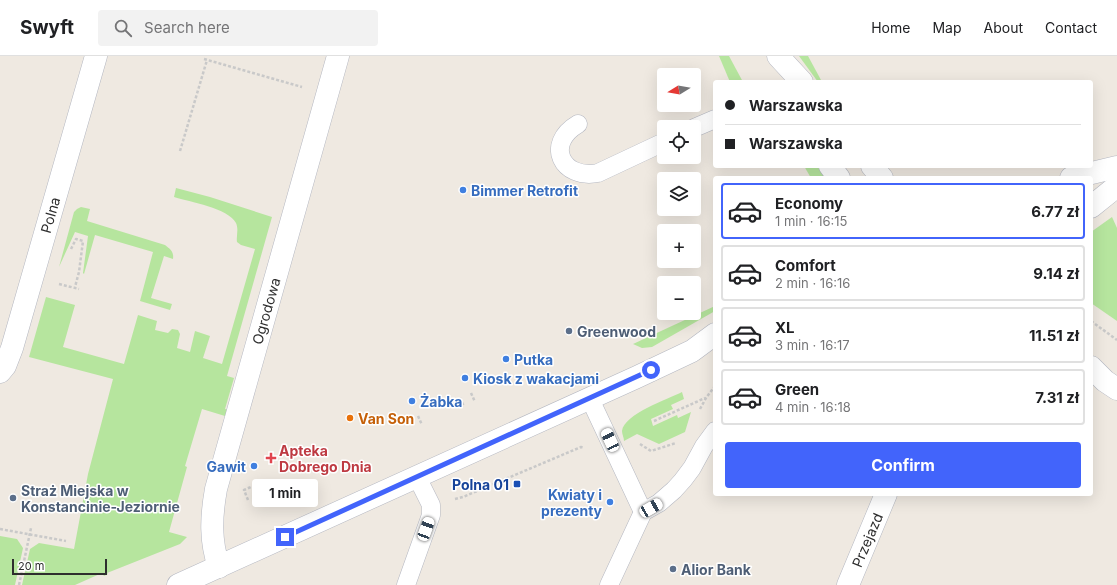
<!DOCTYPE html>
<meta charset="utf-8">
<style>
:root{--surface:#fff;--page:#f2f2f2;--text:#202124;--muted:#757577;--line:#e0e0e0;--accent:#4264fb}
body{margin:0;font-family:Inter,sans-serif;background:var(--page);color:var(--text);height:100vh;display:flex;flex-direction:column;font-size:15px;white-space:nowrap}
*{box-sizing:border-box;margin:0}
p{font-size:13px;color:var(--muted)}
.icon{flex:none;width:22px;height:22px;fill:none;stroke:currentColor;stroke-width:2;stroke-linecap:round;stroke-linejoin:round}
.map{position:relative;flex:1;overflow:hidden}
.drawer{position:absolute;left:713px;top:120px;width:380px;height:320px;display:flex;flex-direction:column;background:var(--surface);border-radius:4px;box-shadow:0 4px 16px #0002}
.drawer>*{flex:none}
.top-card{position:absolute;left:713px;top:24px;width:380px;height:88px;border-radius:4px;box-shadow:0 4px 16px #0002;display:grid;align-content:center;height:88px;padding:0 12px;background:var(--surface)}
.needle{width:26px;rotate:259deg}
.controls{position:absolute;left:657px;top:12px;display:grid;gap:8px}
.controls a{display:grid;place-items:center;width:44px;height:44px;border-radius:4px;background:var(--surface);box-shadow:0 4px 16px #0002;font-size:20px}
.scale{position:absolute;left:12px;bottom:10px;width:95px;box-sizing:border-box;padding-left:4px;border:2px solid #2e2e2e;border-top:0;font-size:11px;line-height:14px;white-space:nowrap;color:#2e2e2e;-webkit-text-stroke:3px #fff;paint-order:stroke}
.end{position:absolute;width:18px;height:18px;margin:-9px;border:5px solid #4264fb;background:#fff;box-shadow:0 0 0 2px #fff}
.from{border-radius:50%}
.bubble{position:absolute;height:28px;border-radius:4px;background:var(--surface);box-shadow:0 4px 16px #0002;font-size:13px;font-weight:700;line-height:28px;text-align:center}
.car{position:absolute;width:12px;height:24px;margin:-12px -6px;border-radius:5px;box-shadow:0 0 3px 1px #0007;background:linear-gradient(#fff 24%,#345 0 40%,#fff 0 76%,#345 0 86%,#fff 0)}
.top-card b{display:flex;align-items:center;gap:14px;height:38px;font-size:15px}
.top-card b+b{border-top:1px solid var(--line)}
.top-card i{width:10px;height:10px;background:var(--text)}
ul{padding:7px 0 0;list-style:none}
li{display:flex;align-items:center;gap:12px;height:56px;margin:0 8px 6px;padding:0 4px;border:2px solid var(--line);border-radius:4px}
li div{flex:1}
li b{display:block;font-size:15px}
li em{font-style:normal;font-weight:700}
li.current{border-color:var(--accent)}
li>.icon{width:36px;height:36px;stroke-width:1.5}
.primary-button{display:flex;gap:8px;margin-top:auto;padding:8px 12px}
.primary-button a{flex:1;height:46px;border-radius:4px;background:var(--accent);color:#fff;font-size:16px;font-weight:700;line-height:46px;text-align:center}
header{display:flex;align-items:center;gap:24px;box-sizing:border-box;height:56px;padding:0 20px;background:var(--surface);border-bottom:1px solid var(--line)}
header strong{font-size:19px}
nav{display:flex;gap:22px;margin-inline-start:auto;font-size:14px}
.search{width:280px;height:36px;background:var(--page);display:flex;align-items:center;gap:10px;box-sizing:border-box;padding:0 14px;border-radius:4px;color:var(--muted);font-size:15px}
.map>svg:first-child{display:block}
.green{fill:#b6e59e}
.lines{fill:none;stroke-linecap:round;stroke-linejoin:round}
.lane-casing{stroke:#b4b7c1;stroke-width:19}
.street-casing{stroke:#b4b7c1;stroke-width:23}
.secondary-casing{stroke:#b4b7c1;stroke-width:23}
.path{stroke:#c9c9c9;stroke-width:2.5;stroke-dasharray:3 2;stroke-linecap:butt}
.lane{stroke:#fff;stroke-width:18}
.street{stroke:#fff;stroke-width:22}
.secondary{stroke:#fff;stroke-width:22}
.route{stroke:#4264fb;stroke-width:5}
.shop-dot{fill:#3f7fe0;stroke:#fff;stroke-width:1.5}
.service-dot{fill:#5c6f8a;stroke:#fff;stroke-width:1.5}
.food-dot{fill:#e8710a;stroke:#fff;stroke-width:1.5}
.health-dot{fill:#e0444e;stroke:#fff;stroke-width:1.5}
.transit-dot{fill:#1a4fb4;stroke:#fff;stroke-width:1.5}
.labels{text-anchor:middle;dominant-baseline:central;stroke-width:3;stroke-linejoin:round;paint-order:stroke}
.shop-label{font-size:14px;font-weight:bold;fill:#366cbe;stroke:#fff;text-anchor:start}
.street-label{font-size:14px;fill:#2e2e2e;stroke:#fff}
.service-label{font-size:14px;font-weight:bold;fill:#4e5e75;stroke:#fff;text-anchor:start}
.food-label{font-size:14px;font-weight:bold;fill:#c56008;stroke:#fff;text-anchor:start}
.health-label{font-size:14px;font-weight:bold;fill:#be3a42;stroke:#fff;text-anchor:start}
.transit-label{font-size:14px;font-weight:bold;fill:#164399;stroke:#fff;text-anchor:end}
</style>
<header>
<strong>Swyft</strong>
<div class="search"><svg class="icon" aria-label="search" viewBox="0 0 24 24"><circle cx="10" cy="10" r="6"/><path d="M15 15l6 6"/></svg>Search here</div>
<nav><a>Home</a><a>Map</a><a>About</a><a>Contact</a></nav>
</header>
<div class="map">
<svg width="1117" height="529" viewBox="0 0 1117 529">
<rect width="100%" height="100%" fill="#efe9e1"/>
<g class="green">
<path d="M719,0H729L743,26H730Z"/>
<path d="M799,0H808L821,24L818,26Z"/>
<path d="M804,110H817L826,122H811Z"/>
<path d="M176,132L210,141L272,161L227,320L234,322L225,353L229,354L226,360H225L202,353L185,410L187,411L169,476L187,481L180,488L107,517L108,518L104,520L102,517L75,529H22L30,493L39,487L74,493L88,418L113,323L29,301L46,241L75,249L63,291L124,308L138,259L157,265L155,274L168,277L172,273L178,274L180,278L177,292L190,296L195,275L210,280L203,302L222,308L255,193L241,189L237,186C236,180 239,174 236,167C228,152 190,146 174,141Z"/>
<path d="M81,151L90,153L87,165L165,189C170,193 174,195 173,203L164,200L151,242L172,248L170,254L140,245L153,196L95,179L84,218L83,217L88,180L75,176L59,211L74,156L77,153Z"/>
<path d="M1112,161L1117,172V265L1091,247V176Z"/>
<path d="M715,250V255L652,291L642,292L633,288Z"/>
<path d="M682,336L684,343L671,349L673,353L651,363L653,370L677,359L678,362L691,356L685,376L659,388L637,378L624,385C624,382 622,378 622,375C624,358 668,343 682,336Z"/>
<path d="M0,480L17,483L23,492L15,529H0Z"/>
</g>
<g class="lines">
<g class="lane-casing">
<g id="lane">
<path d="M578,68C544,88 562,124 598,117L664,86"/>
<path d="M694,72L715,63"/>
<path d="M590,343L643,456"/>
<path d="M406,529L431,459V449L417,421"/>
<path d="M609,529L643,456L659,447L674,434L683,424L692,412L704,390L715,375"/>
</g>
</g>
<g class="street-casing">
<g id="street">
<path d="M0,316L5,310L12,292L96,0"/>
<path d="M219,511C210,485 211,461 216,433L338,0"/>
<path d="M848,529L886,438"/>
</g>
</g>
<g class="secondary-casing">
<g id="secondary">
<path d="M778,0L802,26"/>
<path d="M830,110L839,122"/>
<path d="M872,110L882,122"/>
<path d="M1071,122L1117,111"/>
<path d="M1091,151L1117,130"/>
<path d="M1091,311L1105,325L1117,333"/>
<path d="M178,529L637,321L692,295L715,278"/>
</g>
</g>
<g class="path">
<path d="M204,3L302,31"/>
<path d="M180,95L207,4"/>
<path d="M71,193L76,183L83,185L79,216L75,231"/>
<path d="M59,228L79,233"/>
<path d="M1091,265L1117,284"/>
<path d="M471,337L475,346"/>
<path d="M460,342L464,351"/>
<path d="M700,353L706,342L715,330"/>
<path d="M418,360L422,369"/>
<path d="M654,365L705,342"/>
<path d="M640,388L651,395L676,387"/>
<path d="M455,443L463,441L581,391L584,392"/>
<path d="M248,444L244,434L264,425"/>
<path d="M0,473L66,485"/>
<path d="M19,529L31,472"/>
</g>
<use href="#lane" class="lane"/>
<use href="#street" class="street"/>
<use href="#secondary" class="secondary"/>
</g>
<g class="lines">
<path class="route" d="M285,481L651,314"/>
</g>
<g class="shop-dot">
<circle cx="463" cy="134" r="4"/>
<circle cx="506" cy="303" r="4"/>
<circle cx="465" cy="322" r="4"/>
<circle cx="412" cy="345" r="4"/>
<circle cx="254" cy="410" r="4"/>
<circle cx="610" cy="446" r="4"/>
</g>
<g class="service-dot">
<circle cx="569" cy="275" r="4"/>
<circle cx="13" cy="442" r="4"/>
<circle cx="673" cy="513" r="4"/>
</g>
<circle class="food-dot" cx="350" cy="362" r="4"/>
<path class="health-dot" d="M269 396h4v4h4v4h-4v4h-4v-4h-4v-4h4z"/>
<rect class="transit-dot" x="513" y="424" width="8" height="8" rx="2"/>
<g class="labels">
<g class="shop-label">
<text x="471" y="134">Bimmer Retrofit</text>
<text x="514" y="303">Putka</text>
<text x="473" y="322">Kiosk z wakacjami</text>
<text x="420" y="345">Żabka</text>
<text x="246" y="410" text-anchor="end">Gawit</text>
<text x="602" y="438" text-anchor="end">Kwiaty i<tspan x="602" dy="16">prezenty</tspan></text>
</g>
<g class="street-label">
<text transform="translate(50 159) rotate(-74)">Polna</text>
<text transform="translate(266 255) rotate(-74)">Ogrodowa</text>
<text transform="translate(867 484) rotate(-67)">Przejazd</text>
</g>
<g class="service-label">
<text x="577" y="275">Greenwood</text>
<text x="21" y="434">Straż Miejska w<tspan x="21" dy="16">Konstancinie-Jeziornie</tspan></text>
<text x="681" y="513">Alior Bank</text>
</g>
<g class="food-label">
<text x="358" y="362">Van Son</text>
</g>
<g class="health-label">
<text x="279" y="394">Apteka<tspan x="279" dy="16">Dobrego Dnia</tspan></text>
</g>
<g class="transit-label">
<text x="509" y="428">Polna 01</text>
</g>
</g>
</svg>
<div class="controls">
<a><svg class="needle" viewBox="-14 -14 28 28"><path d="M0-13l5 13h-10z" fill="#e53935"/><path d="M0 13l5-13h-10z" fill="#757577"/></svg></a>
<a><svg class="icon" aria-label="locate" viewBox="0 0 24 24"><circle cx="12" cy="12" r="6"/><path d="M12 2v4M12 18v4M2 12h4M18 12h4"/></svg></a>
<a><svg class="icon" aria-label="layers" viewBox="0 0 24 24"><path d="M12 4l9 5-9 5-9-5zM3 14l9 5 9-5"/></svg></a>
<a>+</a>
<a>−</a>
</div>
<div class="scale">20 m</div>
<i class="end from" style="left:651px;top:314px"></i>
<i class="end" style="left:285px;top:481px"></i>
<div class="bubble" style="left:252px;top:423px;width:66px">1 min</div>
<i class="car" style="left:610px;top:384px;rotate:335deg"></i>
<i class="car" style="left:651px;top:452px;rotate:60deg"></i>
<i class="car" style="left:426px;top:473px;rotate:20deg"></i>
<div class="top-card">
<b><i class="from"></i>Warszawska</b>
<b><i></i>Warszawska</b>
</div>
<section class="drawer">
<ul>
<li class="current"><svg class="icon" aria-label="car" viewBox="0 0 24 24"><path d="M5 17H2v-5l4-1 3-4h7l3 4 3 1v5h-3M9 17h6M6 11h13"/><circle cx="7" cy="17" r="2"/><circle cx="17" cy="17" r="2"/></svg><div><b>Economy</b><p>1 min · 16:15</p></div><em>6.77 zł</em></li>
<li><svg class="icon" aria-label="car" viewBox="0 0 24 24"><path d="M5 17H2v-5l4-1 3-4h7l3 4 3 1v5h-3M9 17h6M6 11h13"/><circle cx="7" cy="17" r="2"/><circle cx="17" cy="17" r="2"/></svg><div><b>Comfort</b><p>2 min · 16:16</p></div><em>9.14 zł</em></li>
<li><svg class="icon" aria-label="car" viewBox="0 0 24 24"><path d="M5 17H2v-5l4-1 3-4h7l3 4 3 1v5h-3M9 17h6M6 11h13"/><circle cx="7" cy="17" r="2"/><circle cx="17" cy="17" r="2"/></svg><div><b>XL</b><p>3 min · 16:17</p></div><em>11.51 zł</em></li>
<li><svg class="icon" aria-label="car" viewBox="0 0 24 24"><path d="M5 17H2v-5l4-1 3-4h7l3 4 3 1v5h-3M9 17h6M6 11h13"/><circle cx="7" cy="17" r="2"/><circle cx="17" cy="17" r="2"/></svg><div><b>Green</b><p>4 min · 16:18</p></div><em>7.31 zł</em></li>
</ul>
<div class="primary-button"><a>Confirm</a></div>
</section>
</div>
